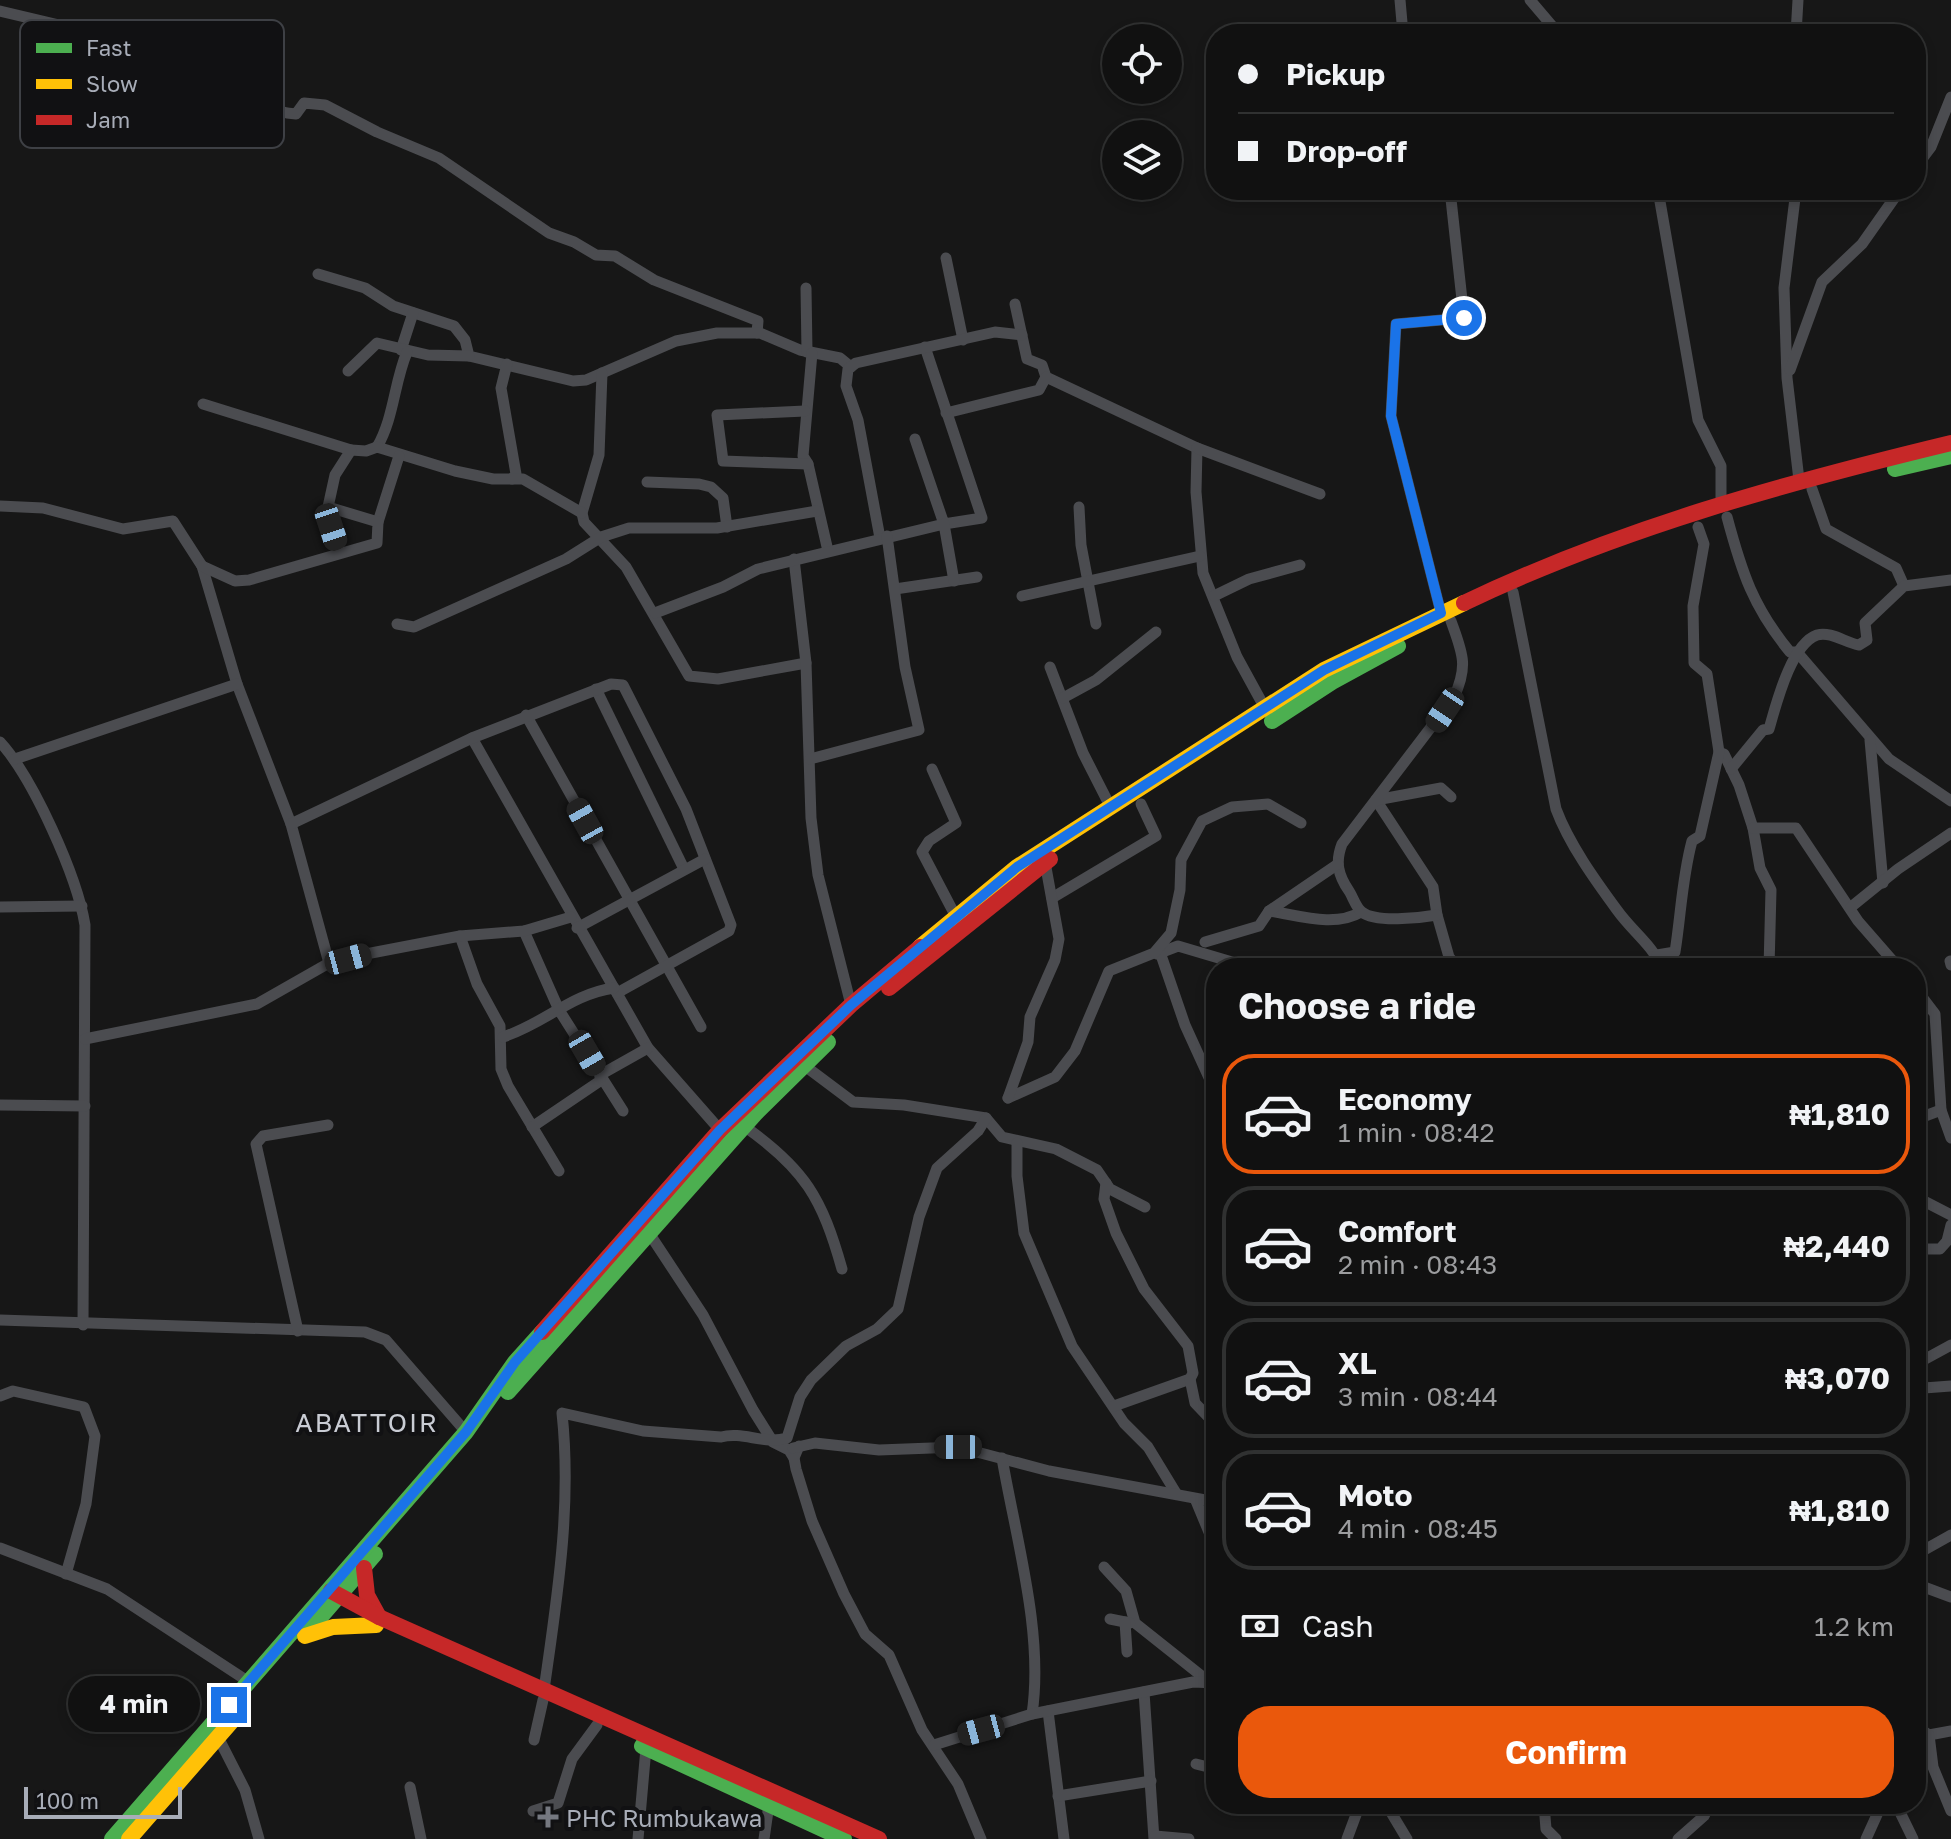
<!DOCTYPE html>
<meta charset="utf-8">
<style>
:root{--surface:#111;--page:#1a1a1a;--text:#f1f3f6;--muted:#9c9d9f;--line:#303131;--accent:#ea580c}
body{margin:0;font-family:"Golos Text",sans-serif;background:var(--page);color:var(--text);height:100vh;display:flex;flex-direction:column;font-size:30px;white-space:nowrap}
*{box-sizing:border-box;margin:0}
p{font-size:26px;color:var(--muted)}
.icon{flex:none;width:44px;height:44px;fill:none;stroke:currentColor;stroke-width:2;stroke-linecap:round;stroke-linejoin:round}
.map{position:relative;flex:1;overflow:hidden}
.details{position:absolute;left:1206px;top:958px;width:720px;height:856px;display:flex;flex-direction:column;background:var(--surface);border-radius:32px;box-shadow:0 4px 12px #0003,0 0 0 2px var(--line)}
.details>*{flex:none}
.guide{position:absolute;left:1206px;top:24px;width:720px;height:176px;border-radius:32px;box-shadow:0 4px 12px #0003,0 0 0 2px var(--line);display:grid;align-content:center;height:176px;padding:0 32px;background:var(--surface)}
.fabs{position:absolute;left:1102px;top:24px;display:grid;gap:16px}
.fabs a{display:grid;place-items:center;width:80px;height:80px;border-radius:50%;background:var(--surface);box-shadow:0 4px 12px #0003,0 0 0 2px var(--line);font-size:40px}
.scale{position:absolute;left:24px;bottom:20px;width:158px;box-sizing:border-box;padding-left:8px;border:4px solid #a8adb8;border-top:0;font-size:22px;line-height:28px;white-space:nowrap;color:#a8adb8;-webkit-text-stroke:6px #111113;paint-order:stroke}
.end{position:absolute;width:36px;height:36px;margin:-18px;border:10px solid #1a73e8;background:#fff;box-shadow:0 0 0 4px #fff}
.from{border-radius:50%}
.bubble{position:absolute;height:56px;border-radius:28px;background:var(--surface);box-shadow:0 4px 12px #0003,0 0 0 2px var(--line);font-size:26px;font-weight:700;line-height:56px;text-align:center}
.car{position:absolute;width:24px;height:48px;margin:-24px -12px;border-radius:10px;box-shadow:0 0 6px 2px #0007;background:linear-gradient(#222 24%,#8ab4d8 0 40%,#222 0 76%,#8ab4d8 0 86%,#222 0)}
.guide b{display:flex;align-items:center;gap:28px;height:76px;font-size:30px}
.guide b+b{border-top:2px solid var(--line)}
.guide i{width:20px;height:20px;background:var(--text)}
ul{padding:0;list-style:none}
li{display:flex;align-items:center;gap:24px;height:120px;margin:0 16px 12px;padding:0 16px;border:4px solid var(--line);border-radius:32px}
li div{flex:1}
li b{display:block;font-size:30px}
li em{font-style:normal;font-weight:700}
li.current{border-color:var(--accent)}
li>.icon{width:72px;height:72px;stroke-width:1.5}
h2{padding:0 32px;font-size:36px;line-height:96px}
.pay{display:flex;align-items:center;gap:20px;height:88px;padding:0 32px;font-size:30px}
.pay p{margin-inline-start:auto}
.primary-button{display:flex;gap:16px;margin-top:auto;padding:16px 32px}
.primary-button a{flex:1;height:92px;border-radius:32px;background:var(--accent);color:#fff;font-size:32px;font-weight:700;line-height:92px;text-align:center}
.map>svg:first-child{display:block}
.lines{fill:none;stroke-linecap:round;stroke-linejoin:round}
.street{stroke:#4b4c50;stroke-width:11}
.fast{stroke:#4caf50;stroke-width:16}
.slow{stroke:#ffc107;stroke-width:16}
.jam{stroke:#c62828;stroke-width:16}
.route{stroke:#1a73e8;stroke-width:10}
.poi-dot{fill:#757880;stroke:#111113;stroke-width:3}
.labels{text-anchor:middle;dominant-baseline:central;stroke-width:8;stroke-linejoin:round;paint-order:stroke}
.poi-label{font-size:24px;fill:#a8adb8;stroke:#111113;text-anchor:start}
.neighbourhood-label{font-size:26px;letter-spacing:2px;fill:#c9ccd4;stroke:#111113}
.key{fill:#111113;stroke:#3e4045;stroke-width:2}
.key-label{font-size:22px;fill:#a8adb8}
</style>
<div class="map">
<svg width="1951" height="1839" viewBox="0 0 1951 1839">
<rect width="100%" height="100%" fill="#171717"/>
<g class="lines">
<g class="street">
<path d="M1400,0L1403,34"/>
<path d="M1530,0L1559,34"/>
<path d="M0,11L152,47L227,97L287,113L296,114L304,103L325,105L377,132L439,158L549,233L574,242L596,255L615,256L654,280L758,321L757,333"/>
<path d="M1796,34L1798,0"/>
<path d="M1916,167L1931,147L1951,97"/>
<path d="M1658,190L1698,420L1721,466V507"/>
<path d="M1796,190L1784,288L1787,378L1799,480"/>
<path d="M946,258L963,340"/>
<path d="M318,274L365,288L393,306L454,326L465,340L469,356L573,381L586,380L676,341L717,333H760L800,350L840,358L851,367"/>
<path d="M806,288L807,352"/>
<path d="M1015,304L1027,359L1042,365L1046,377L1197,448L1196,492L1203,573L1237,657L1266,710"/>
<path d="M401,350L413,313"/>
<path d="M812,353L803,456L808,464L828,551"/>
<path d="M507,364L501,388L516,474L512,479"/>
<path d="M1790,370L1822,282L1862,244L1900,190"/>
<path d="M348,371L377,343L428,355L469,356"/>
<path d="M602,373L599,455L582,513L584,522L626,567L689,676L718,679L806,663"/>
<path d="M805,411L717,415L723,461L808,464"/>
<path d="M946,413L1039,390L1046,377"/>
<path d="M915,439L944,524L982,518L925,347"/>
<path d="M377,447C394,418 394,383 407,352"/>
<path d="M1197,448L1320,494"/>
<path d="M351,450L366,451L377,447L455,471L493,479H523L582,513"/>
<path d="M647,482L699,484L711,487L723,498L727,527"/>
<path d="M1812,489L1826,529L1896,568L1904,586"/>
<path d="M0,506L43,508L123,529L173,521L202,566L237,684L291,824L329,963"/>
<path d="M328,507L339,553"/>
<path d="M1079,507L1081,545L1096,624"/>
<path d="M1727,517C1742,573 1753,607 1790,652H1797L1889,759L1951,801"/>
<path d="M378,522L399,456"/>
<path d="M880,538L858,420L846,386L848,369L856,363L995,332L1022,335"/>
<path d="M794,559L806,663L811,818L818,875L851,1005"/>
<path d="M202,566L235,581L249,580L377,543L378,522L328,507L335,475L351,450L203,404"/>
<path d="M895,589L977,577"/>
<path d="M1513,592L1556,809C1569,844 1595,880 1617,910C1632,931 1651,944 1663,968"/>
<path d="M1022,596L1200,556"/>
<path d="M1214,596L1249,579L1300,565"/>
<path d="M655,613L723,587L758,569L944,524L954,581"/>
<path d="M1441,613L1391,416L1396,324L1464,318L1450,190"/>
<path d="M397,624L414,627L566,559L601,537L629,528H717L817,511"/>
<path d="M1050,667L1083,753L1111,808"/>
<path d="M596,689L684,869"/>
<path d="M1063,698L1096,680L1156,632"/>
<path d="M526,715L701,1027"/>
<path d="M472,738L648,1048L720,1130"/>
<path d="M1870,740L1883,883"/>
<path d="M0,742C33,778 77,876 85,925L83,1325"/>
<path d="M1719,752L1724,754L1739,785L1753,828L1760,868L1771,890L1769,968"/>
<path d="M15,759L237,684"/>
<path d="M810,759L919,730L905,667L887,536"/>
<path d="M932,769L956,823L929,841L922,852L955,915"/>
<path d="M1731,769L1763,730L1769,729C1776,705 1791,644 1817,635C1831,631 1846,643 1859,645L1867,640L1865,623L1904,586L1951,580"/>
<path d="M1376,800L1433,887L1437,915L1449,957L1458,968"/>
<path d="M1376,800L1441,788L1451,797"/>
<path d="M291,824L472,738L611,684L623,685L686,809L731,925L729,931L617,993"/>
<path d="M1753,828H1796L1858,921L1899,968"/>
<path d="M1052,898L1156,836L1141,804"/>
<path d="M0,907L82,906"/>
<path d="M1851,907L1898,869L1951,833"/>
<path d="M1269,911C1298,915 1334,928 1361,912"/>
<path d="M1437,915C1420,918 1375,923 1362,912C1356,908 1353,897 1349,891C1338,875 1335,862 1342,844L1454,697C1469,665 1462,652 1451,621"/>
<path d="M577,928L705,859"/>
<path d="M524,931L559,1010L623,1111"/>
<path d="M460,936L477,984L500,1026L501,1069L508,1086L559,1171"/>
<path d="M1205,942L1259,926L1269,911L1338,864"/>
<path d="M1157,954L1178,946L1232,962L1237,968"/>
<path d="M1161,955L1185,1025L1216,1093"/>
<path d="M1657,955L1675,952C1681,914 1682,878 1692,841L1700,836L1719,752L1707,674L1694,663L1693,606L1704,544L1698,527"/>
<path d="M1950,961L1951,965"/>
<path d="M1916,989L1935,1014L1941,1110L1951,1138"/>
<path d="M503,1037C544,1024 571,994 614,988"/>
<path d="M85,1039L257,1004L329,963L366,954L460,936L524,931L571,917"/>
<path d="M805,1066L853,1102L904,1105L986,1118L1002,1137L1056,1149L1097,1170L1110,1189L1145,1207"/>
<path d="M1008,1098L1055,1077L1075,1051L1109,971L1154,953L1171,933L1180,890L1181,860L1202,821L1232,807L1268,804L1301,823"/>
<path d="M1008,1098L1028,1042L1030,1017L1055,960L1059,939L1045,862"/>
<path d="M0,1105L85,1106"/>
<path d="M1916,1108L1925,1116L1941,1110"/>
<path d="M744,1126C805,1169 822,1198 842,1269"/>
<path d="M532,1127L600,1081V1075L648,1048"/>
<path d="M1017,1143V1176L1024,1233L1072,1346L1124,1423L1148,1447L1176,1493"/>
<path d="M1106,1183L1104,1199L1116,1233L1144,1289L1188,1346L1193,1373L1190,1379L1114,1406"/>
<path d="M1916,1197L1951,1215"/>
<path d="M649,1233L703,1315L753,1410L773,1442L789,1450L794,1458"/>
<path d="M1916,1249H1940L1947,1241L1951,1225"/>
<path d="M0,1320L365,1332L386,1340L466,1432"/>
<path d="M298,1331L256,1144L263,1136L328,1125"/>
<path d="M1190,1379L1195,1403L1216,1425"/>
<path d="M1924,1388L1951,1386"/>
<path d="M0,1396L13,1391L84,1407L95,1436L86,1504L66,1574"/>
<path d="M1916,1409L1924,1388L1918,1363L1951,1345"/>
<path d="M799,1446L794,1458L796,1469L812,1521L844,1594L865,1634L889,1655L922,1730L958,1784L981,1839"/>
<path d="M793,1448L815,1443L879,1450L958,1447L1049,1471L1216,1502"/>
<path d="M1002,1458C1016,1539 1044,1634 1032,1714"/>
<path d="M1196,1501L1216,1549"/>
<path d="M0,1548L107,1589L249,1682"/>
<path d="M1916,1550L1926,1549L1951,1535"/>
<path d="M1104,1567L1126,1591L1135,1623L1208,1681"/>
<path d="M1916,1584L1951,1597"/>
<path d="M1110,1619L1130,1623"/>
<path d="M1125,1622L1127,1652"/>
<path d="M544,1690C557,1598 572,1507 562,1413L643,1431L721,1437C743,1431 764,1445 787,1438L800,1397L811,1380L846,1346L877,1329L898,1309L919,1217L937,1168L978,1131L986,1118"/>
<path d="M1144,1692L1154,1839"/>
<path d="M1048,1711L1064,1839"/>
<path d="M1916,1726L1929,1735L1951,1731"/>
<path d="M1929,1735L1933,1767L1951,1811"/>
<path d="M218,1737L245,1790L259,1839"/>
<path d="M534,1740L543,1700"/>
<path d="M934,1745L1032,1714L1193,1682L1216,1683"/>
<path d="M1196,1764L1216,1769"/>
<path d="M410,1787L421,1839"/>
<path d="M1058,1796L1151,1781"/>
<path d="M1386,1804L1407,1839"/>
<path d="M1544,1804L1546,1829L1556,1839"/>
<path d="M1896,1804L1913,1839"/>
<path d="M533,1811L558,1803L572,1759L597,1725"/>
<path d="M1155,1836L1189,1839"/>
<path d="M638,1839L646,1748"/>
<path d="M764,1839L769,1804"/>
<path d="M1347,1839L1360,1804"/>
<path d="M1678,1839L1704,1816L1710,1804"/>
<path d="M1866,1839L1880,1808L1887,1804"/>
</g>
<g class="fast">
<path d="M1895,469L1951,456"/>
<path d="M1272,721L1332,682L1398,646"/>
<path d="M508,1392L756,1113L828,1042"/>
<path d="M305,1635L375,1554"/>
<path d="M642,1746L844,1839"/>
<path d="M112,1839L466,1432L515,1362L542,1332"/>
</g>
<g class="slow">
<path d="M920,947L1017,867L1324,670L1464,603"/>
<path d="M305,1636L333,1627L376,1625"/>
<path d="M129,1839L232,1721"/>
</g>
<g class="jam">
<path d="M1464,603C1618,529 1785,483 1951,443"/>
<path d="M889,988L1050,859"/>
<path d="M542,1332L720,1130L851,1005L920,947"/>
<path d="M364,1568L367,1595L379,1617"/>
<path d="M331,1591L379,1617L879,1839"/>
</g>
</g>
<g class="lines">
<path class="route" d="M229,1705L466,1432L515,1362L720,1130L851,1005L1017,867L1324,670L1441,613L1391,416L1396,324L1464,318"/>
</g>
<path class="poi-dot" d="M544 1805h8v8h8v8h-8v8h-8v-8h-8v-8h8z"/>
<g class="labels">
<g class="poi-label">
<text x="566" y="1817">PHC Rumbukawa</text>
</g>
<g class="neighbourhood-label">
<text x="367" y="1422">ABATTOIR</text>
</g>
</g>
<rect x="20" y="20" width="264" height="128" rx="12" class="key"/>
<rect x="36" y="43" width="36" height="10" fill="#4caf50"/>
<rect x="36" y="79" width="36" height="10" fill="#ffc107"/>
<rect x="36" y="115" width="36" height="10" fill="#c62828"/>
<g class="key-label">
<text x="86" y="56">Fast</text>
<text x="86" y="92">Slow</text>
<text x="86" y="128">Jam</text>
</g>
</svg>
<div class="fabs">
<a><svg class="icon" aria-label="locate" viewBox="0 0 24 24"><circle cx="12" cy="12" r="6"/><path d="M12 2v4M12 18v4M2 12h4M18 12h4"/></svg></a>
<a><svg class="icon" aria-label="layers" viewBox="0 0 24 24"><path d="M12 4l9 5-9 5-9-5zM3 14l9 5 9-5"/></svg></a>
</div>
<div class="scale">100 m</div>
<i class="end from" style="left:1464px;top:318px"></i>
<i class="end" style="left:229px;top:1705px"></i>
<div class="bubble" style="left:68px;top:1676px;width:132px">4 min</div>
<i class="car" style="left:331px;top:527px;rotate:162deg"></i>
<i class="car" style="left:1445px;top:710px;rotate:214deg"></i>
<i class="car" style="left:585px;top:821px;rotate:331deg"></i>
<i class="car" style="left:348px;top:959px;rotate:75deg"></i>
<i class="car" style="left:587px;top:1053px;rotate:150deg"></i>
<i class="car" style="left:958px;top:1447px;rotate:270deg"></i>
<i class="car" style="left:981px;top:1730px;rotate:255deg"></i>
<div class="guide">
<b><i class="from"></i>Pickup</b>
<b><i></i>Drop-off</b>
</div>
<section class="details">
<h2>Choose a ride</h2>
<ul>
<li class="current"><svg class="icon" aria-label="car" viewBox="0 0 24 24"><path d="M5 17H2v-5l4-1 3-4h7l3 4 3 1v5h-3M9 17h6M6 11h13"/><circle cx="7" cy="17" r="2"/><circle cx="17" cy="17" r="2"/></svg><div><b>Economy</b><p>1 min · 08:42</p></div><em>₦1,810</em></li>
<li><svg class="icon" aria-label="car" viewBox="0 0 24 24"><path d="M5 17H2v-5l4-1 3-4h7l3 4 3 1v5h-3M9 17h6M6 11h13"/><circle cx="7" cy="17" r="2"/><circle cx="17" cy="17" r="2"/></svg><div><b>Comfort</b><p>2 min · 08:43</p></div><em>₦2,440</em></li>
<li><svg class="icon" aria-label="car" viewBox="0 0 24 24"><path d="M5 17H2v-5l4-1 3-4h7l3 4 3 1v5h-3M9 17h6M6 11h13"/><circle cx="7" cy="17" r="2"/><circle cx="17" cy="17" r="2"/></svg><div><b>XL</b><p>3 min · 08:44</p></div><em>₦3,070</em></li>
<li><svg class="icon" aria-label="car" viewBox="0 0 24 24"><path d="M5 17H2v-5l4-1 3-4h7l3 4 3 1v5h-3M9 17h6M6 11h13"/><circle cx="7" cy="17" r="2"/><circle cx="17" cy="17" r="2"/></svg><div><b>Moto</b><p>4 min · 08:45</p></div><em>₦1,810</em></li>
</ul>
<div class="pay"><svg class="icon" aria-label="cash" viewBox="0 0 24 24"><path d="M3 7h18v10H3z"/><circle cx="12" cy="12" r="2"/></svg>Cash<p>1.2 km</p></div>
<div class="primary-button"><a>Confirm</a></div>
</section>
</div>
